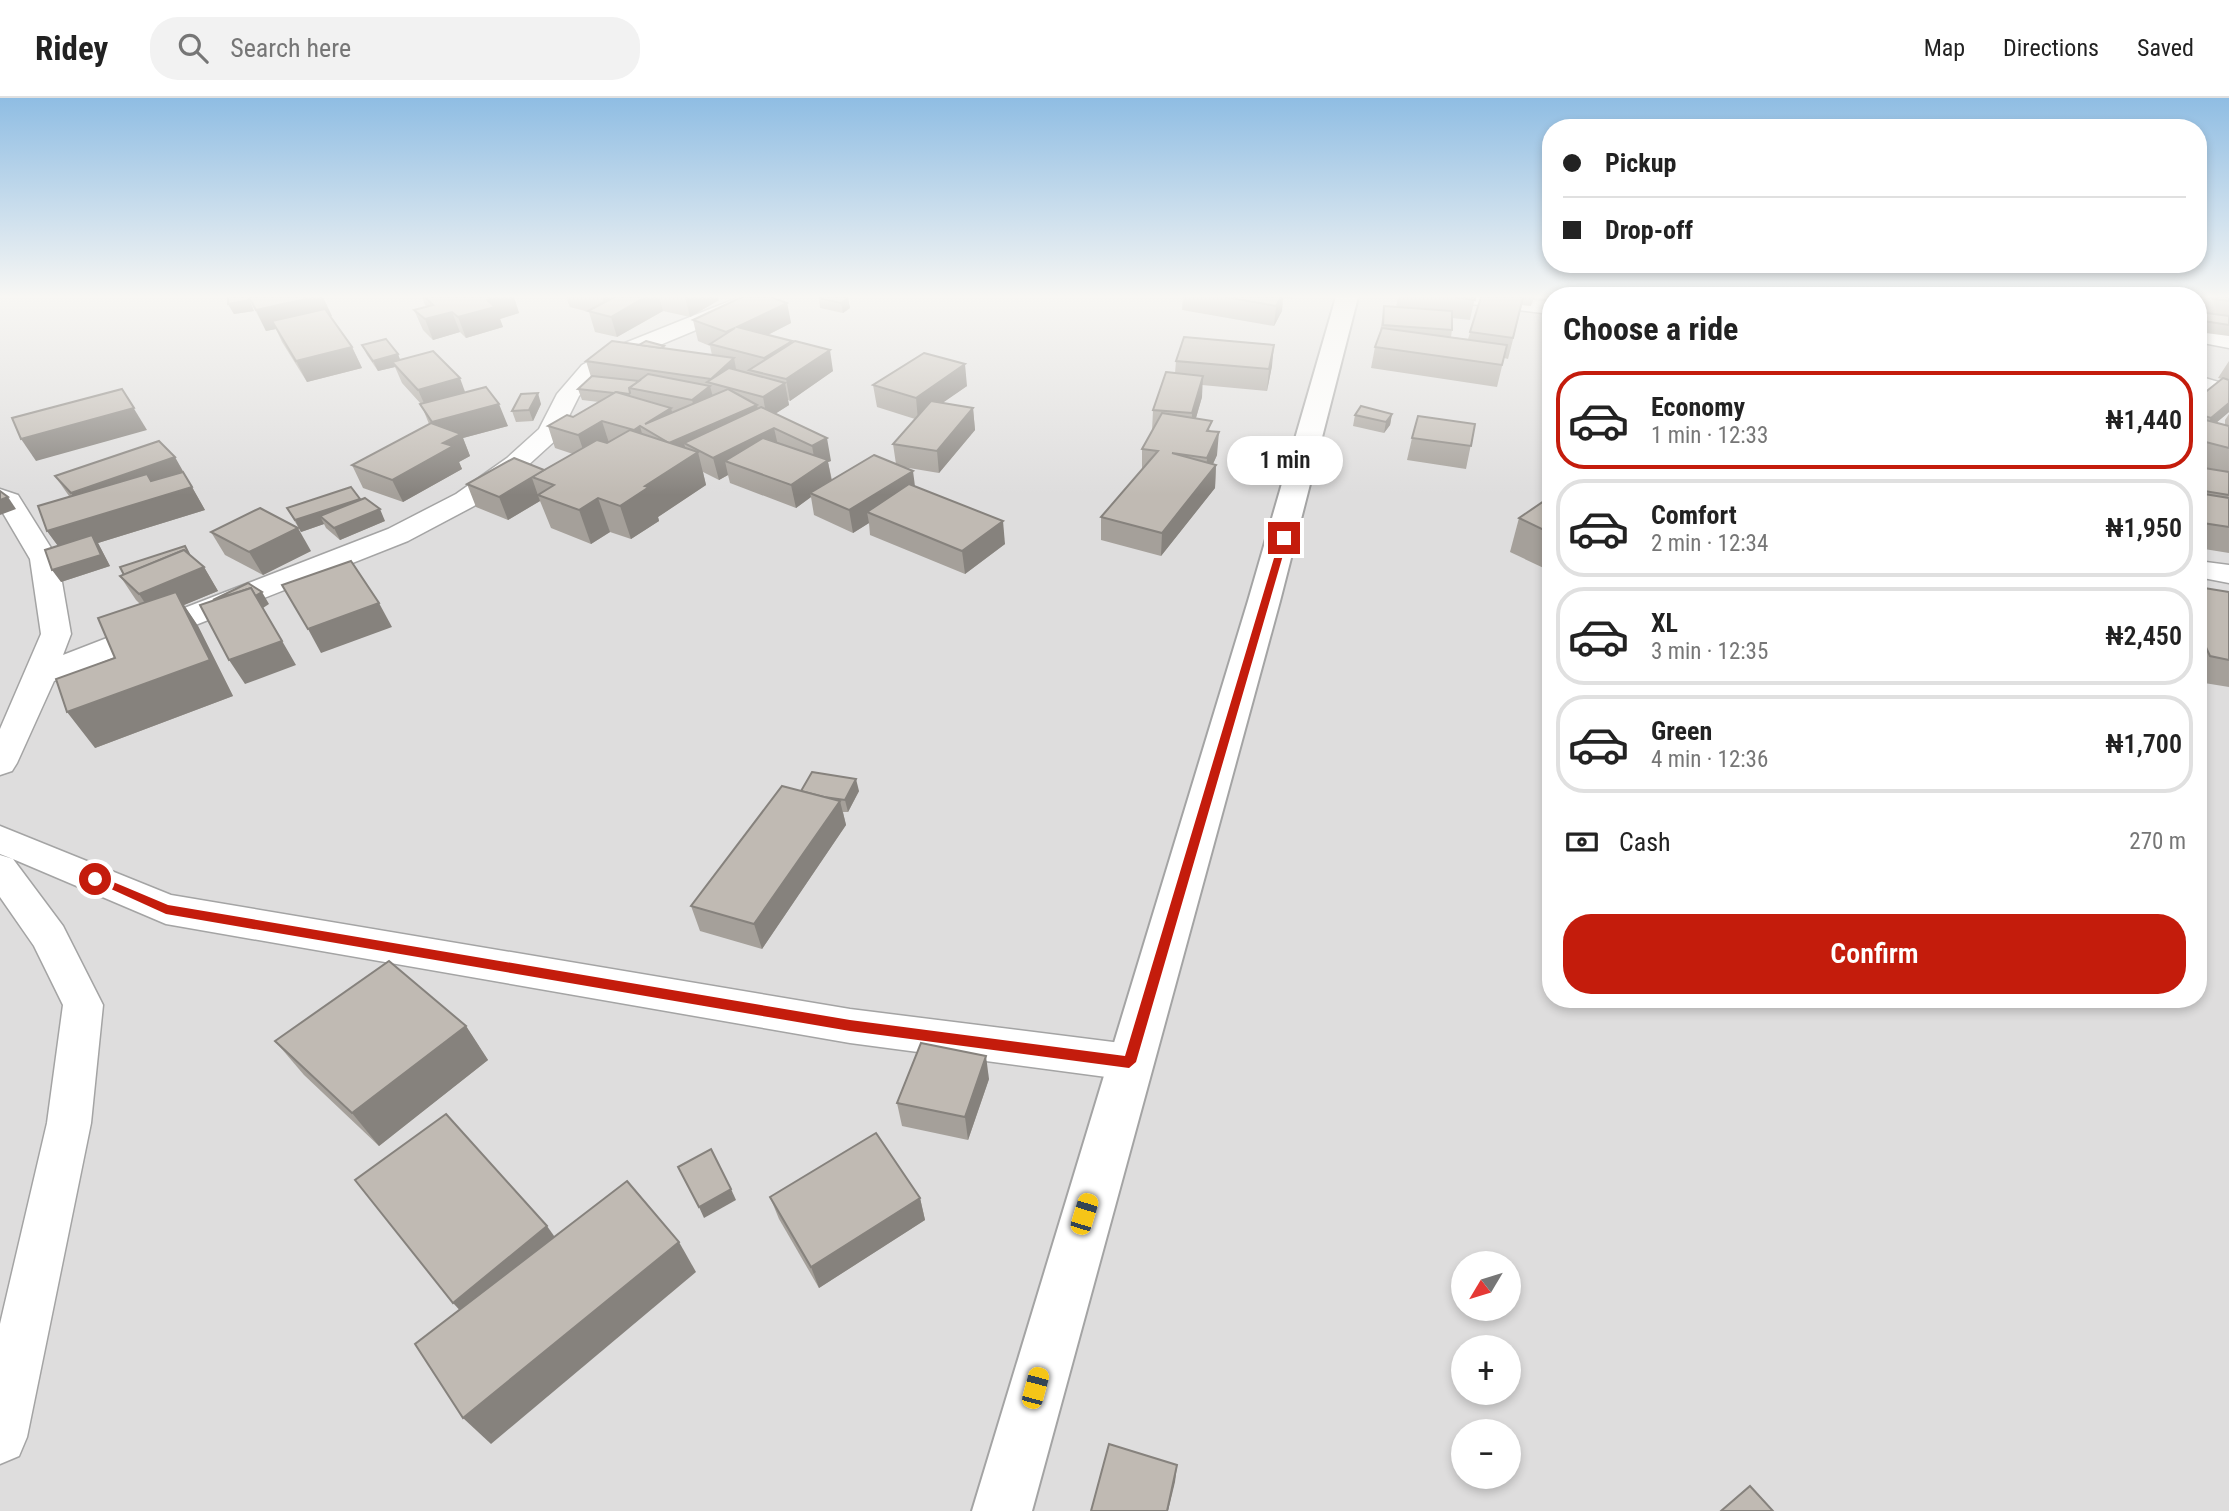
<!DOCTYPE html>
<meta charset="utf-8">
<style>
:root{--surface:#fff;--page:#f2f2f2;--text:#222;--muted:#767676;--line:#e0e0e0;--accent:#c41c0c}
body{margin:0;font-family:"Roboto Condensed",sans-serif;background:var(--page);color:var(--text);height:100vh;display:flex;flex-direction:column;font-size:26px;white-space:nowrap}
*{box-sizing:border-box;margin:0}
p{font-size:23px;color:var(--muted)}
.icon{flex:none;width:38px;height:38px;fill:none;stroke:currentColor;stroke-width:2;stroke-linecap:round;stroke-linejoin:round}
.map{position:relative;flex:1;overflow:hidden}
.drawer{position:absolute;left:1542px;top:189px;width:665px;height:721px;display:flex;flex-direction:column;background:var(--surface);border-radius:28px;box-shadow:0 4px 10px #0003}
.drawer>*{flex:none}
.guide{position:absolute;left:1542px;top:21px;width:665px;height:154px;border-radius:28px;box-shadow:0 4px 10px #0003;display:grid;align-content:center;height:154px;padding:0 21px;background:var(--surface)}
.needle{width:46px;rotate:232deg}
.buttons{position:absolute;left:1451px;top:1153px;display:grid;gap:14px}
.buttons a{display:grid;place-items:center;width:70px;height:70px;border-radius:50%;background:var(--surface);box-shadow:0 4px 10px #0003;font-size:35px}
.end{position:absolute;width:32px;height:32px;margin:-16px;border:9px solid #c41c0c;background:#fff;box-shadow:0 0 0 4px #fff}
.from{border-radius:50%}
.bubble{position:absolute;height:49px;border-radius:24px;background:var(--surface);box-shadow:0 4px 10px #0003;font-size:23px;font-weight:600;line-height:49px;text-align:center}
.car{position:absolute;width:21px;height:42px;margin:-21px -10px;border-radius:9px;box-shadow:0 0 5px 2px #0007;background:linear-gradient(#f5c518 24%,#345 0 40%,#f5c518 0 76%,#345 0 86%,#f5c518 0)}
.guide b{display:flex;align-items:center;gap:24px;height:66px;font-size:26px}
.guide b+b{border-top:2px solid var(--line)}
.guide i{width:18px;height:18px;background:var(--text)}
ul{padding:0;list-style:none}
li{display:flex;align-items:center;gap:21px;height:98px;margin:0 14px 10px;padding:0 7px;border:4px solid var(--line);border-radius:28px}
li div{flex:1}
li b{display:block;font-size:26px}
li em{font-style:normal;font-weight:600}
li.current{border-color:var(--accent)}
li>.icon{width:63px;height:63px;stroke-width:1.5}
h2{padding:0 21px;font-size:32px;line-height:84px}
.pay{display:flex;align-items:center;gap:18px;height:77px;padding:0 21px;font-size:26px}
.pay p{margin-inline-start:auto}
.action{display:flex;gap:14px;margin-top:auto;padding:14px 21px}
.action a{flex:1;height:80px;border-radius:28px;background:var(--accent);color:#fff;font-size:28px;font-weight:600;line-height:80px;text-align:center}
header{display:flex;align-items:center;gap:42px;box-sizing:border-box;height:98px;padding:0 35px;background:var(--surface);border-bottom:2px solid var(--line)}
header strong{font-size:33px}
nav{display:flex;gap:38px;margin-inline-start:auto;font-size:24px}
.search{width:490px;height:63px;background:var(--page);display:flex;align-items:center;gap:18px;box-sizing:border-box;padding:0 24px;border-radius:28px;color:var(--muted);font-size:26px}
.map>svg:first-child{display:block}
.residential{fill:#dedddd;fill-rule:evenodd}
.lines{fill:none;stroke-linecap:round;stroke-linejoin:round}
.minor-casing{stroke:#a4a4a4;stroke-width:3}
.tertiary-casing{stroke:#a4a4a4;stroke-width:4}
.minor{fill:#fff;fill-rule:evenodd}
.tertiary{fill:#fff;fill-rule:evenodd}
.wall{fill:#a5a09a}
.shaded-wall{fill:#86827d}
.building{fill:#c0bab3;stroke:#86827d;stroke-width:2}
.route{fill:#c41c0c}
</style>
<header>
<strong>Ridey</strong>
<div class="search"><svg class="icon" aria-label="search" viewBox="0 0 24 24"><circle cx="10" cy="10" r="6"/><path d="M15 15l6 6"/></svg>Search here</div>
<nav><a>Map</a><a>Directions</a><a>Saved</a></nav>
</header>
<div class="map">
<svg width="2229" height="1413" viewBox="0 0 2229 1413">
<rect width="100%" height="100%" fill="#f0eee7"/>
<path class="residential" d="M0,199H1550V901H2198V199H2229V1413H0ZM1463,1166H1508V1211H1463ZM1463,1250H1508V1295H1463ZM1463,1334H1508V1379H1463Z"/>
<g class="lines">
<g class="minor-casing">
<g id="minor">
<path d="M740,199H769L766,203L631,259L598,277L579,298L558,340L525,370L474,408L408,443L54,583L17,665L12,673L0,677V631L41,536L30,461L0,410V391L18,397L58,461L71,536L63,557L388,431L456,396L507,360L539,331L557,296L582,267L615,249Z"/>
<path d="M1453,199H1514L1550,204V216L1463,205Z"/>
<path d="M2198,232L2229,236V250L2198,244Z"/>
<path d="M2198,278L2229,287V301L2198,292Z"/>
<path d="M2198,463L2229,467V485L2198,479Z"/>
<path d="M0,728L171,797L850,911L1129,946L1144,951L1150,964L1144,977L1129,982L850,945L166,826L13,761L63,828L103,907L91,1025L27,1339L19,1358L0,1366V1226L47,1025L63,907L34,848L0,799V757L13,761L0,756Z"/>
</g>
</g>
<g class="tertiary-casing">
<path id="tertiary" d="M1336,199H1358L1280,503L1032,1413H972L1248,503Z"/>
</g>
<use href="#minor" class="minor"/>
<use href="#tertiary" class="tertiary"/>
</g>
<g class="wall">
<path d="M228,199H323L331,218L352,249L362,270L307,284L282,244L276,231L266,233L250,202L254,213L234,216L228,206Z"/>
<path d="M422,199H514L519,215L500,221L503,229L466,240L460,234L433,242L423,232L414,212L426,209Z"/>
<path d="M566,199H718L719,202L690,219L663,213L617,239L595,234L589,214L570,209Z"/>
<path d="M1183,199H1293V201L1283,200L1282,213L1274,228L1182,212Z"/>
<path d="M1398,199H1475L1470,222L1452,220V232L1451,239L1468,241L1481,199H1534L1531,208L1522,207L1508,261L1504,260L1497,289L1371,270L1375,249L1380,234L1384,208L1396,209Z"/>
<path d="M2198,199H2229V238L2198,234Z"/>
<path d="M819,200H848L850,210L843,215L820,210Z"/>
<path d="M787,205L791,225L768,237L792,243V245L833,273L790,303L788,302L789,307L775,316L831,363L828,364L832,382L896,366L893,346L915,321L877,309L873,287L967,288L942,305L973,310L975,332L939,375L903,369L915,388L1005,446L965,476L870,437L869,425L853,435L814,417L811,399L796,410L730,385L728,377L719,382L703,374L706,387L658,419L659,423L631,441L610,434L591,446L551,430L540,403L508,422L476,409L467,386L544,372L573,356L555,350L548,328L573,319L599,304L582,302L578,291L591,279L586,263L639,247L664,248L665,251L712,257L710,248L698,243L693,222Z"/>
<path d="M362,247L398,256L400,262L465,294L508,328L463,340L470,358L459,364L462,371L403,404L363,390L352,367L429,326L421,306L402,285L395,269L378,273L367,257Z"/>
<path d="M1176,263L1272,268L1267,293L1202,287V299L1196,320L1211,333L1217,357L1213,366L1216,367L1215,390L1161,458L1101,442V419L1142,372V351L1152,333L1153,312L1175,275Z"/>
<path d="M2229,263V314L2216,325L2225,327V322L2229,316V455L2198,450V369L2210,371L2198,368V300L2222,281L2218,280Z"/>
<path d="M541,306L533,323L516,324L512,313Z"/>
<path d="M1392,316L1390,327L1384,335L1353,328L1355,317Z"/>
<path d="M1475,326L1466,371L1407,362L1412,340Z"/>
<path d="M55,378L189,382H188L205,412L98,445L110,468L61,484L58,448L47,433L69,398Z"/>
<path d="M1550,399V473L1510,454L1519,420Z"/>
<path d="M361,402L385,423L340,442L326,430L324,426L301,434L287,410Z"/>
<path d="M211,434L311,453L263,477L225,457Z"/>
<path d="M191,458L204,469L218,493L184,507L198,528L233,598L95,650L115,560L140,506L136,502L120,478Z"/>
<path d="M2198,489L2229,494V589L2198,584Z"/>
<path d="M801,693H859L848,714H843L846,727L762,851L700,833L691,808Z"/>
<path d="M466,928L488,962L379,1048L304,977L275,943Z"/>
<path d="M989,981L968,1042L902,1028L897,1005Z"/>
<path d="M770,1099L920,1100L925,1122L819,1190L779,1121Z"/>
</g>
<g class="shaded-wall">
<path d="M248,199L254,213L234,216L228,206Z"/>
<path d="M315,199H323L332,218L277,231L272,223L276,231L266,233L256,212Z"/>
<path d="M497,199H514L519,215L500,221L503,229L466,240L458,219L487,202Z"/>
<path d="M602,199H643L608,219Z"/>
<path d="M645,199H659L663,213L617,239L611,219Z"/>
<path d="M685,199H718L719,202L690,219Z"/>
<path d="M1281,199H1283L1282,213L1274,228L1276,208Z"/>
<path d="M848,200L850,210L843,215L841,205Z"/>
<path d="M787,205L791,225L742,250L737,229Z"/>
<path d="M452,214L460,234L433,242L425,221Z"/>
<path d="M792,243L796,264L767,276L764,260Z"/>
<path d="M1274,247L1272,268L1267,293L1269,271Z"/>
<path d="M352,249L362,270L307,284L296,263Z"/>
<path d="M830,252L833,273L790,303L786,281Z"/>
<path d="M398,256L402,267L392,264L395,269L378,273L373,263Z"/>
<path d="M734,260L738,281H711Z"/>
<path d="M965,266L967,288L918,322L916,300Z"/>
<path d="M1203,278L1202,299L1191,337L1192,315Z"/>
<path d="M460,280L468,302L428,314L418,292Z"/>
<path d="M785,285L789,307L767,321L763,299Z"/>
<path d="M710,288L716,310L698,324L692,302Z"/>
<path d="M122,291L147,332L36,363L21,341Z"/>
<path d="M538,295L541,306L533,323L529,312Z"/>
<path d="M2229,305V314L2198,340L2211,320Z"/>
<path d="M499,306L508,328L463,340L470,358L459,364L462,371L403,404L392,382L442,346L432,324Z"/>
<path d="M757,307L762,329L684,345L688,360L698,354L706,387L658,419L659,423L631,441L620,408L645,388L669,345Z"/>
<path d="M671,310L677,331L645,326Z"/>
<path d="M973,310L975,332L939,375L937,353Z"/>
<path d="M1392,316L1390,327L1384,335L1386,324Z"/>
<path d="M602,323L609,345L586,360L578,337Z"/>
<path d="M640,328L646,351L634,332Z"/>
<path d="M774,330L779,352L725,363L728,377L719,382L713,360Z"/>
<path d="M1219,334L1217,357L1208,377L1216,367L1215,390L1161,458L1162,435L1206,380L1207,360Z"/>
<path d="M827,340L831,363L828,364L832,385L810,395L811,399L796,410L791,387L816,370L812,348Z"/>
<path d="M175,359L205,412L98,445L110,468L61,484L52,472L64,456L47,433L87,418L71,395Z"/>
<path d="M913,373L916,396L867,414L869,425L853,435L849,412Z"/>
<path d="M532,380L540,403L508,422L499,399Z"/>
<path d="M8,399L16,411L0,417V402Z"/>
<path d="M598,400L610,434L591,446L579,412Z"/>
<path d="M360,401L366,413L320,418L324,426L301,434L295,422Z"/>
<path d="M380,411L385,423L340,442L334,430Z"/>
<path d="M1003,423L1005,446L965,476L962,453Z"/>
<path d="M298,430L311,453L263,477L249,454Z"/>
<path d="M185,448L192,460L204,469L218,493L184,507L198,528L233,598L95,650L67,614L155,520L139,496Z"/>
<path d="M262,494L269,506L263,510L296,567L245,586L229,562L226,512Z"/>
<path d="M379,505L392,529L321,555L308,531Z"/>
<path d="M856,681L859,693L848,714L845,702Z"/>
<path d="M840,703L846,727L762,851L754,826Z"/>
<path d="M466,928L488,962L379,1048L352,1015Z"/>
<path d="M986,958L989,981L968,1042L965,1019Z"/>
<path d="M731,1091L736,1102L704,1120L699,1109Z"/>
<path d="M920,1100L925,1122L819,1190L811,1169Z"/>
<path d="M547,1128L569,1159L480,1234L453,1205Z"/>
<path d="M679,1144L696,1174L491,1346L463,1320Z"/>
<path d="M1177,1367L1175,1384L1168,1413H1167Z"/>
</g>
<g class="building">
<path d="M228,199H248L249,202L228,206Z"/>
<path d="M249,199H315L256,212Z"/>
<path d="M425,199H497L487,202L495,209L458,219L452,214L425,221L414,212L433,207Z"/>
<path d="M614,199H645L611,219L588,213Z"/>
<path d="M742,199H771L787,205L737,229L792,243L764,260L710,246L735,230L726,234L693,222Z"/>
<path d="M820,199H845L848,200L841,205L819,200Z"/>
<path d="M1226,199H1281L1276,208Z"/>
<path d="M1454,199H1475V202Z"/>
<path d="M1481,199H1523L1513,240L1470,234Z"/>
<path d="M2202,199H2229V203Z"/>
<path d="M1384,208L1452,213V232L1383,227Z"/>
<path d="M325,211L352,249L296,263L272,223Z"/>
<path d="M2199,214L2229,218V227L2204,223Z"/>
<path d="M1382,230L1507,247L1502,267L1375,249Z"/>
<path d="M1184,239L1274,247L1269,271L1176,263Z"/>
<path d="M386,241L398,256L373,263L362,247Z"/>
<path d="M612,243L734,260L711,281L586,263Z"/>
<path d="M646,243L664,248L661,250L639,247Z"/>
<path d="M795,243L830,252L786,281L749,272Z"/>
<path d="M433,253L460,280L418,292L392,264Z"/>
<path d="M924,255L965,266L916,300L873,287Z"/>
<path d="M729,270L785,285L763,299L707,284Z"/>
<path d="M1166,274L1203,278L1192,315L1153,312Z"/>
<path d="M648,276L710,288L692,302L629,290Z"/>
<path d="M592,278L639,283L629,290L630,295L629,296L616,294L614,295L578,291Z"/>
<path d="M2223,280L2229,282V305L2211,320L2198,316V300Z"/>
<path d="M486,289L499,306L432,324L420,306Z"/>
<path d="M122,291L134,310L21,341L12,320Z"/>
<path d="M728,291L757,307L669,345L640,328L634,332L602,323L578,337L548,328L567,317L573,319L616,294L671,310L645,326Z"/>
<path d="M538,295L529,312L512,313L521,296Z"/>
<path d="M931,303L973,310L937,353L893,346Z"/>
<path d="M1361,308L1392,316L1386,324L1355,317Z"/>
<path d="M761,309L827,340L812,348L774,330L713,360L684,345Z"/>
<path d="M1162,315L1212,323L1207,333L1219,334L1207,360L1172,355L1216,367L1162,435L1101,419L1158,353L1142,351Z"/>
<path d="M1418,318L1475,326L1471,348L1412,340Z"/>
<path d="M2198,320L2229,328V350L2198,342Z"/>
<path d="M431,325L461,336L443,345L453,348L392,382L352,367Z"/>
<path d="M630,332L698,354L645,388L649,389L620,408L598,400L579,412L538,397L554,387L532,379L597,342L607,345Z"/>
<path d="M763,340L828,362L791,387L725,363Z"/>
<path d="M159,343L175,359L71,395L55,378Z"/>
<path d="M874,357L913,373L849,412L810,395Z"/>
<path d="M514,360L544,372L499,399L467,386Z"/>
<path d="M2198,369L2229,374V397L2198,392Z"/>
<path d="M183,374L192,389L47,433L38,408L147,376L151,383Z"/>
<path d="M909,386L1003,423L962,453L867,414Z"/>
<path d="M351,389L360,401L295,422L287,410Z"/>
<path d="M0,393L8,399L0,402Z"/>
<path d="M2198,395L2229,400V429L2203,425L2198,412Z"/>
<path d="M1550,399V435L1519,420Z"/>
<path d="M365,400L380,411L334,430L320,418Z"/>
<path d="M260,410L298,430L249,454L211,434Z"/>
<path d="M92,437L101,457L52,472L45,452Z"/>
<path d="M185,448L189,456L184,452L124,477L120,469Z"/>
<path d="M184,452L204,469L139,496L120,478Z"/>
<path d="M351,463L379,505L308,531L282,487Z"/>
<path d="M248,485L262,494L255,498L251,490L213,502Z"/>
<path d="M2198,489L2229,494V562L2210,558L2198,532Z"/>
<path d="M251,490L282,543L229,562L200,507Z"/>
<path d="M176,494L210,562L67,614L56,581L115,560L98,520Z"/>
<path d="M812,674L856,681L845,702L824,699L801,693Z"/>
<path d="M782,688L840,703L754,826L691,808Z"/>
<path d="M389,863L466,928L352,1015L275,943Z"/>
<path d="M921,945L986,958L965,1019L897,1005Z"/>
<path d="M446,1016L547,1128L453,1205L355,1082Z"/>
<path d="M876,1035L920,1100L811,1169L770,1099Z"/>
<path d="M711,1051L731,1091L699,1109L678,1069Z"/>
<path d="M627,1083L679,1144L463,1320L415,1246Z"/>
<path d="M1109,1346L1177,1367L1167,1413H1091Z"/>
<path d="M1750,1388L1773,1413H1721Z"/>
</g>
<linearGradient id="sky" x2="0" y2="1"><stop stop-color="#8fbde3"/><stop offset="0.5" stop-color="#f8f7f4"/><stop offset="1" stop-color="#f8f7f4" stop-opacity="0"/></linearGradient>
<rect width="2229" height="397" fill="url(#sky)"/>
<path class="route" d="M1284,437L1288,440L1136,964L1129,970L850,933L166,816L89,781L91,778H99L168,807L850,922L1125,958L1280,440Z"/>
</svg>
<div class="buttons">
<a><svg class="needle" viewBox="-14 -14 28 28"><path d="M0-13l5 13h-10z" fill="#e53935"/><path d="M0 13l5-13h-10z" fill="#767676"/></svg></a>
<a>+</a>
<a>−</a>
</div>
<i class="end from" style="left:95px;top:781px"></i>
<i class="end" style="left:1284px;top:440px"></i>
<div class="bubble" style="left:1227px;top:338px;width:116px">1 min</div>
<i class="car" style="left:1084px;top:1116px;rotate:17deg"></i>
<i class="car" style="left:1035px;top:1290px;rotate:15deg"></i>
<div class="guide">
<b><i class="from"></i>Pickup</b>
<b><i></i>Drop-off</b>
</div>
<section class="drawer">
<h2>Choose a ride</h2>
<ul>
<li class="current"><svg class="icon" aria-label="car" viewBox="0 0 24 24"><path d="M5 17H2v-5l4-1 3-4h7l3 4 3 1v5h-3M9 17h6M6 11h13"/><circle cx="7" cy="17" r="2"/><circle cx="17" cy="17" r="2"/></svg><div><b>Economy</b><p>1 min · 12:33</p></div><em>₦1,440</em></li>
<li><svg class="icon" aria-label="car" viewBox="0 0 24 24"><path d="M5 17H2v-5l4-1 3-4h7l3 4 3 1v5h-3M9 17h6M6 11h13"/><circle cx="7" cy="17" r="2"/><circle cx="17" cy="17" r="2"/></svg><div><b>Comfort</b><p>2 min · 12:34</p></div><em>₦1,950</em></li>
<li><svg class="icon" aria-label="car" viewBox="0 0 24 24"><path d="M5 17H2v-5l4-1 3-4h7l3 4 3 1v5h-3M9 17h6M6 11h13"/><circle cx="7" cy="17" r="2"/><circle cx="17" cy="17" r="2"/></svg><div><b>XL</b><p>3 min · 12:35</p></div><em>₦2,450</em></li>
<li><svg class="icon" aria-label="car" viewBox="0 0 24 24"><path d="M5 17H2v-5l4-1 3-4h7l3 4 3 1v5h-3M9 17h6M6 11h13"/><circle cx="7" cy="17" r="2"/><circle cx="17" cy="17" r="2"/></svg><div><b>Green</b><p>4 min · 12:36</p></div><em>₦1,700</em></li>
</ul>
<div class="pay"><svg class="icon" aria-label="cash" viewBox="0 0 24 24"><path d="M3 7h18v10H3z"/><circle cx="12" cy="12" r="2"/></svg>Cash<p>270 m</p></div>
<div class="action"><a>Confirm</a></div>
</section>
</div>
